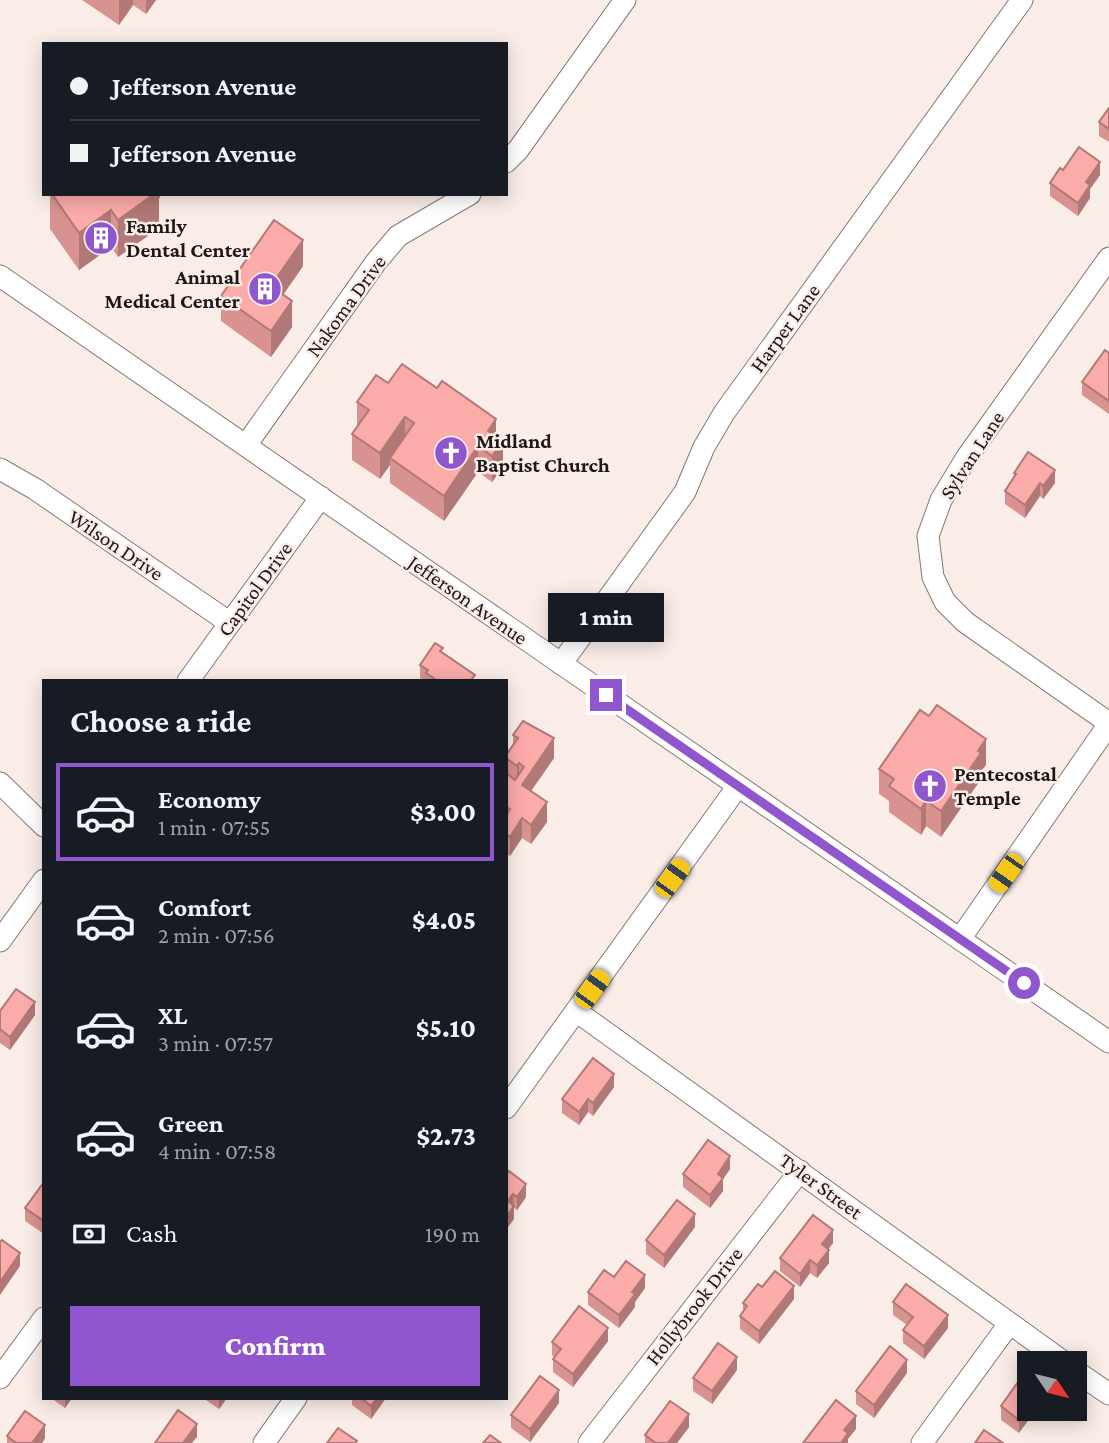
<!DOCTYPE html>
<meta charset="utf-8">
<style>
:root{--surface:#171b24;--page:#20242c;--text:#f1f3f6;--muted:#9ea1a6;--line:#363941;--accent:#9056ce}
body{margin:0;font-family:"Crimson Pro",serif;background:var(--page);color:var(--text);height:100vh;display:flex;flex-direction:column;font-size:26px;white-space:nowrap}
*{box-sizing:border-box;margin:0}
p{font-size:23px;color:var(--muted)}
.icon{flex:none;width:38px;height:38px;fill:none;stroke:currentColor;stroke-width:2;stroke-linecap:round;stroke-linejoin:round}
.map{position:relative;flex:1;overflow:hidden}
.panel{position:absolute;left:42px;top:679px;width:466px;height:721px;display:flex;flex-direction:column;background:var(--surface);border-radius:0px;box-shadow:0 4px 18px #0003}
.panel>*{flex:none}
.guide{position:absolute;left:42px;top:42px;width:466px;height:154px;border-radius:0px;box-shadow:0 4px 18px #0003;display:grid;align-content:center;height:154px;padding:0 28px;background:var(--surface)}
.needle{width:46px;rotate:125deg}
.buttons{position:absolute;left:1017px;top:1351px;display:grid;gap:14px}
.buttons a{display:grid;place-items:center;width:70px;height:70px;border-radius:0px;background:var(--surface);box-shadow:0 4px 18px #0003;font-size:35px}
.end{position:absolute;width:32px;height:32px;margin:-16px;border:9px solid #9056ce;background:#fff;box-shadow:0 0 0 4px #fff}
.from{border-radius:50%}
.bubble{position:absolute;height:49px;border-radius:0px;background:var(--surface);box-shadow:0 4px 18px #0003;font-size:23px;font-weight:800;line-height:49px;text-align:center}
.car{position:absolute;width:21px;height:42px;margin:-21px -10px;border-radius:9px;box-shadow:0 0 5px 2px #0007;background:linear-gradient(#f5c518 24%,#345 0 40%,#f5c518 0 76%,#345 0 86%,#f5c518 0)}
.guide b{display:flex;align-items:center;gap:24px;height:66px;font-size:26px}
.guide b+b{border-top:2px solid var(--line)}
.guide i{width:18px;height:18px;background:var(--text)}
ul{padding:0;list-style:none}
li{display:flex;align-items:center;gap:21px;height:98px;margin:0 14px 10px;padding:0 14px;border:4px solid transparent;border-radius:0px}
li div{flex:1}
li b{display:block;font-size:26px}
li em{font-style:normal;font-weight:800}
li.active{border-color:var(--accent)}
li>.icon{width:63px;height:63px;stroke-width:1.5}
h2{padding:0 28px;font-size:32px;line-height:84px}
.pay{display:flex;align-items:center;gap:18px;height:77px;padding:0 28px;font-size:26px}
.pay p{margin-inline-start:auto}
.primary-button{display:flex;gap:14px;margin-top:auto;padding:14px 28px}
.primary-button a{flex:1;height:80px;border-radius:0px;background:var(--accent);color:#fff;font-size:28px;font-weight:800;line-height:80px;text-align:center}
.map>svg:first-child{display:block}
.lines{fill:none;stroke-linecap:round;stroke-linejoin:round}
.minor-casing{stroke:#857a76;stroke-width:23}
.minor{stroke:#fff;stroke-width:21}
.wall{fill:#d89390}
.shaded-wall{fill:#b07876}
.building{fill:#fbaba8;stroke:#b07876;stroke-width:2}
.route{stroke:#9056ce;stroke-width:9}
.labels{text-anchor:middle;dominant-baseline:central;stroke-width:5;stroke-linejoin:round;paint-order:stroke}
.poi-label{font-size:21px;font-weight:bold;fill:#1d1817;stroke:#faede8;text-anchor:start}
.street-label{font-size:21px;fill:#1d1817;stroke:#faede8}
</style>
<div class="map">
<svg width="1109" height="1443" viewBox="0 0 1109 1443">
<rect width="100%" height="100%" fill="#faede8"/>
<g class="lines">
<g class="minor-casing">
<g id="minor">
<path d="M506,162L518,150L625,0"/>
<path d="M1109,258L967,457L941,500L928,536L933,577L945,602L965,622L1109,723"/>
<path d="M0,276L1109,1042"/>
<path d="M246,445L376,262L398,236L470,194"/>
<path d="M0,469L35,489L230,623"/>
<path d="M561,664L685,492L704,447L724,413L1022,0"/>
<path d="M188,681L321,497"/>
<path d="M0,783L44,826"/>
<path d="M960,939L1109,724"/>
<path d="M0,941L44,880"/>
<path d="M576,1011L1065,1363"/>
<path d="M506,1108L738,786"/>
<path d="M1074,1370L1109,1394"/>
<path d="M0,1378L44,1318"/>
<path d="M264,1443L296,1398"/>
<path d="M589,1443L800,1171"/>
<path d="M922,1443L1009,1324"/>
</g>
</g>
<use href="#minor" class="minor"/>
</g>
<g class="wall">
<path d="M82,0H156L146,14L133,5L119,25Z"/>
<path d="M1109,108V142L1099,136V122Z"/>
<path d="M1063,170L1100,175L1090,189V198L1078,216L1050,196V183Z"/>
<path d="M50,194H160V198H159V228L118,257L111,247L79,270L50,229Z"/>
<path d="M303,266L283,295L292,327L271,357L221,321V296Z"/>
<path d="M1109,353V414L1082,395V382Z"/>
<path d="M388,383L496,436L503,467L492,482L478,472L444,521L390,483V465L380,479L352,460V434L357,427V402Z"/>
<path d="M1014,473L1055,483L1043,499L1040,496L1025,518L1005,504V491L1014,478Z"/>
<path d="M443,653L475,681H424L420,678V665Z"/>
<path d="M513,735L554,758L531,791L547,822L531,844L522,838L510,856L506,853V755L513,745Z"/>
<path d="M986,765L981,771V779L941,837L926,826L921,835L889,812V801L879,794V769Z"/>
<path d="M0,1011L35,1015L10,1050L0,1043Z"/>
<path d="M614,1087L593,1116L588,1112L579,1125L562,1113V1099Z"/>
<path d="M730,1169L723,1179V1191L710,1208L683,1187V1174Z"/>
<path d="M506,1175L526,1197L517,1210L514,1208V1219Z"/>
<path d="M44,1182V1234L25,1221V1208Z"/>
<path d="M695,1227L664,1268L646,1254V1240Z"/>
<path d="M833,1243L828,1249L829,1263L817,1278L810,1273L800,1287L780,1271V1258Z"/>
<path d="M614,1277L645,1288L635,1302V1307L619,1328L588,1305V1292Z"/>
<path d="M762,1287L794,1299L759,1344L740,1329V1316L743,1311V1303Z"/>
<path d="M893,1302L948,1328L924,1359L903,1343V1330L907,1325L893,1315Z"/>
<path d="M608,1341L573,1387L553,1372V1359L554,1357L552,1355V1342Z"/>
<path d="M737,1370L712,1404L693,1391V1378Z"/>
<path d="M1025,1372L1019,1433L1001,1420V1406Z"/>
<path d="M907,1373L874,1418L856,1404V1391Z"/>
<path d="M51,1398H72L65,1408Z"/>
<path d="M203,1398H227L219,1409Z"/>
<path d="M352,1398H386L371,1419L352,1405Z"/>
<path d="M559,1403L530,1442L511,1428V1415Z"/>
<path d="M689,1427L677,1443H645V1435Z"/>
<path d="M7,1436L45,1438L42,1443H7Z"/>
</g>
<g class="shaded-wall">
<path d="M119,0H133V5L119,25Z"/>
<path d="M146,0H156L146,14Z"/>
<path d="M1100,162V175L1090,189V198L1078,216V203L1086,182Z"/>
<path d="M144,194H160V198H159V228L118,257V220Z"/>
<path d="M111,210V247L79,270V233Z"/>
<path d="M303,240V266L271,312V286Z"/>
<path d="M292,301V327L271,357V331Z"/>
<path d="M405,417V443L390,458V465L380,479V453Z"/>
<path d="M496,419V444L488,431Z"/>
<path d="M503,441V467L492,482V456Z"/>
<path d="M478,446V472L444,521V496Z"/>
<path d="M1055,470V483L1043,499V486Z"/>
<path d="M1040,483V496L1025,518V505Z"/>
<path d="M554,738V758L522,804V785Z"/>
<path d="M986,739V765L981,771V779L941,837V811Z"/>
<path d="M519,763V783L517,785V766Z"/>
<path d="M926,801V826L921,835V809Z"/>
<path d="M547,802V822L531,844V825Z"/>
<path d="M522,818V838L510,856V837Z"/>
<path d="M35,1002V1015L10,1050V1037Z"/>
<path d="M614,1074V1087L593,1116V1103Z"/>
<path d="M588,1099V1112L579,1125V1112Z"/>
<path d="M730,1156V1169L723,1179V1191L710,1208V1195L718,1174Z"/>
<path d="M526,1184V1197L517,1210V1197Z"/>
<path d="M513,1194L514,1219L506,1230V1217L508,1201Z"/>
<path d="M695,1214V1227L664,1268V1255Z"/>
<path d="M833,1230V1243L822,1257V1244Z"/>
<path d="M829,1250V1263L817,1278V1265Z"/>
<path d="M20,1253V1266L0,1295V1282Z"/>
<path d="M810,1260V1273L800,1287V1274Z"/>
<path d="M645,1275V1288L635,1302V1307L619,1328V1315L632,1292Z"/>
<path d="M794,1286V1299L759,1344V1331Z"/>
<path d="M948,1315V1328L924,1359V1346Z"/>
<path d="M608,1328V1341L573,1387V1374Z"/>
<path d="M737,1357V1370L712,1404V1391Z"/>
<path d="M907,1360V1373L874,1418V1405Z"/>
<path d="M559,1390V1403L530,1442V1429Z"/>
<path d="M65,1398H72L65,1408Z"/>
<path d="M219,1398H227L219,1409Z"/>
<path d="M377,1398H386L371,1419V1406Z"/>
<path d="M1029,1406V1409H1037L1019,1433V1420Z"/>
<path d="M689,1414V1427L677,1443H668Z"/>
<path d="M856,1416V1429L848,1439V1443H841L844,1430Z"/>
<path d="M197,1424V1437L192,1443H183Z"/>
<path d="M45,1425V1438L42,1443H32Z"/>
</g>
<g class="building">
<path d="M1109,108V129L1099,122Z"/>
<path d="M1079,147L1100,162L1086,182L1090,185L1078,203L1050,183L1060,168L1063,170Z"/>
<path d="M52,194H154L118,220L111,210L79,233Z"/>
<path d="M274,220L303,240L271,286L292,301L271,331L221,296Z"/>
<path d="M1105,350L1109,353V401L1082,382Z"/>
<path d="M402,364L437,388L442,381L496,419L488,431L503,441L492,456L478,446L444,496L390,458L414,423L405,417L380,453L352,434L369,410L357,402L376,375L388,383Z"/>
<path d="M1028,452L1055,470L1043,486L1040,483L1025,505L1005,491L1016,474L1014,473Z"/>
<path d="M435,643L443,648L440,651L475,675L470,681H438L426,673L428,670L420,665Z"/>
<path d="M937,705L986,739L978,751L981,753L941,811L926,801L921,809L889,786L894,779L879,769L920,710L929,716Z"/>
<path d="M523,721L554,738L522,785L547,802L531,825L522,818L510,837L506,834V816L510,809L507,807L506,809V773L515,780L524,767L519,763L517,766L506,758V755L518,738L513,735Z"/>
<path d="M16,989L35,1002L10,1037L0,1029V1011Z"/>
<path d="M593,1058L614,1074L593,1103L588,1099L579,1112L562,1099Z"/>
<path d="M708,1140L730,1156L718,1174L723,1178L710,1195L683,1174Z"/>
<path d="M509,1171L526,1184L517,1197L513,1194L508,1201L514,1206L506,1217V1175Z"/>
<path d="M44,1182V1221L25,1208Z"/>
<path d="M677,1200L695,1214L664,1255L646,1240Z"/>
<path d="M813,1215L833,1230L822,1244L829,1250L817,1265L810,1260L800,1274L780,1258Z"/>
<path d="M2,1240L20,1253L0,1282V1242Z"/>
<path d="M626,1261L645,1275L632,1292L635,1294L619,1315L588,1292L604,1270L614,1277Z"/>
<path d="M775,1271L794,1286L759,1331L740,1316L747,1306L743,1303L758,1284L762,1287Z"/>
<path d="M906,1284L948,1315L924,1346L903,1330L913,1317L893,1302Z"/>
<path d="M579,1306L608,1328L573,1374L553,1359L561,1349L552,1342Z"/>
<path d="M718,1343L737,1357L712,1391L693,1378Z"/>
<path d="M890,1346L907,1360L874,1405L856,1391Z"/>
<path d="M1025,1372L1029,1375V1406L1019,1420L1001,1406Z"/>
<path d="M540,1376L559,1390L530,1429L511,1415Z"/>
<path d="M361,1398H377L371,1406Z"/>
<path d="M836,1400L856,1416L844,1430L848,1433L841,1443H803Z"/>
<path d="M670,1401L689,1414L668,1443H656L645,1435Z"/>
<path d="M178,1410L197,1424L183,1443H155Z"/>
<path d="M25,1411L45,1425L32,1443H16L7,1436Z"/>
<path d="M338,1428L357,1441L355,1443H327Z"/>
<path d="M984,1430L1003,1443H975Z"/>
<path d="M490,1435L501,1443H483Z"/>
</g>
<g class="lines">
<path class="route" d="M606,695L1024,983"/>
</g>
<defs>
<g id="building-disc" transform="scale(1.75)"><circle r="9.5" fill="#9056ce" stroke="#faede8"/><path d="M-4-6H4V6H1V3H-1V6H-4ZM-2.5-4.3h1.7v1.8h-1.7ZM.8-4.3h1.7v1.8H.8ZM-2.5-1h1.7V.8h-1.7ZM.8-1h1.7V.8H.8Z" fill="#fff"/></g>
<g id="church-disc" transform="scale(1.75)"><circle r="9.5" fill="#9056ce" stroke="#faede8"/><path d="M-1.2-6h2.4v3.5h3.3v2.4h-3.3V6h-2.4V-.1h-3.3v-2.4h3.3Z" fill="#fff"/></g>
</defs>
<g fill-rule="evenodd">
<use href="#building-disc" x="101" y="238"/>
<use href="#building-disc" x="265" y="289"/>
<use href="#church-disc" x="451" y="453"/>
<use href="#church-disc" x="930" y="786"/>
</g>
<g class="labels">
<g class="poi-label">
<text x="126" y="226">Family<tspan x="126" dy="24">Dental Center</tspan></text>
<text x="240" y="277" text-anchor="end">Animal<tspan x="240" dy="24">Medical Center</tspan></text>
<text x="476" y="441">Midland<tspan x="476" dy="24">Baptist Church</tspan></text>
<text x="954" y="774">Pentecostal<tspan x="954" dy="24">Temple</tspan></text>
</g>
<g class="street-label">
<text transform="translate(346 306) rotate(-54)">Nakoma Drive</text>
<text transform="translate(785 328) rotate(-54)">Harper Lane</text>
<text transform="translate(972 455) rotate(-57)">Sylvan Lane</text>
<text transform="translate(116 545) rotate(34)">Wilson Drive</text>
<text transform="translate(255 589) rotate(-54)">Capitol Drive</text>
<text transform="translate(468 600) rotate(35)">Jefferson Avenue</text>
<text transform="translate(821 1186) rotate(36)">Tyler Street</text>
<text transform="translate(694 1306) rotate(-52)">Hollybrook Drive</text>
</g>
</g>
</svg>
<div class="buttons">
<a><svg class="needle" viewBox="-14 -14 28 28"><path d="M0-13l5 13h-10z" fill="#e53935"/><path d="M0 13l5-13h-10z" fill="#9ea1a6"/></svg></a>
</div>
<i class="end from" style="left:1024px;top:983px"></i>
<i class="end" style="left:606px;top:695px"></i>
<div class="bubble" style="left:548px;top:593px;width:116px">1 min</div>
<i class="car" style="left:1006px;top:873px;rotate:215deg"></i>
<i class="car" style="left:672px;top:878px;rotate:36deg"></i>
<i class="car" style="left:592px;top:989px;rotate:36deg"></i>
<div class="guide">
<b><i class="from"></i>Jefferson Avenue</b>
<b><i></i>Jefferson Avenue</b>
</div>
<section class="panel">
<h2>Choose a ride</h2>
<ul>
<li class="active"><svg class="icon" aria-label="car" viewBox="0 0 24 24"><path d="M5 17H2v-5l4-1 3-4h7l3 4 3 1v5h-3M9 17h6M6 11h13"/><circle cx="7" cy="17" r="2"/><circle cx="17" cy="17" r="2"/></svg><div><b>Economy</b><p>1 min · 07:55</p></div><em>$3.00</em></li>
<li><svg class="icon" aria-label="car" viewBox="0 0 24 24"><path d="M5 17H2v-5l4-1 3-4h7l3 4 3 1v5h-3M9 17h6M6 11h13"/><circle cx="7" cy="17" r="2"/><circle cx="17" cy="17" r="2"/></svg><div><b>Comfort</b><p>2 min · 07:56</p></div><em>$4.05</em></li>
<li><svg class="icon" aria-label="car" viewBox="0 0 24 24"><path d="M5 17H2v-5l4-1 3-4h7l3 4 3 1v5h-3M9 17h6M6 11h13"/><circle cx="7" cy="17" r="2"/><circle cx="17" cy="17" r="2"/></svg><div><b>XL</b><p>3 min · 07:57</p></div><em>$5.10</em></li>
<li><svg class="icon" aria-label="car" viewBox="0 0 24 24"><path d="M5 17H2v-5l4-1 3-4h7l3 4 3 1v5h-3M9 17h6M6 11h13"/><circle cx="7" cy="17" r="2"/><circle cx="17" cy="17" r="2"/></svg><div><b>Green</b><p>4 min · 07:58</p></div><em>$2.73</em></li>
</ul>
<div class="pay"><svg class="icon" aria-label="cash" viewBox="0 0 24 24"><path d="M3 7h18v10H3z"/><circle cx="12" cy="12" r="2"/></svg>Cash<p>190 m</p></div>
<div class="primary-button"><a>Confirm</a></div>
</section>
</div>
